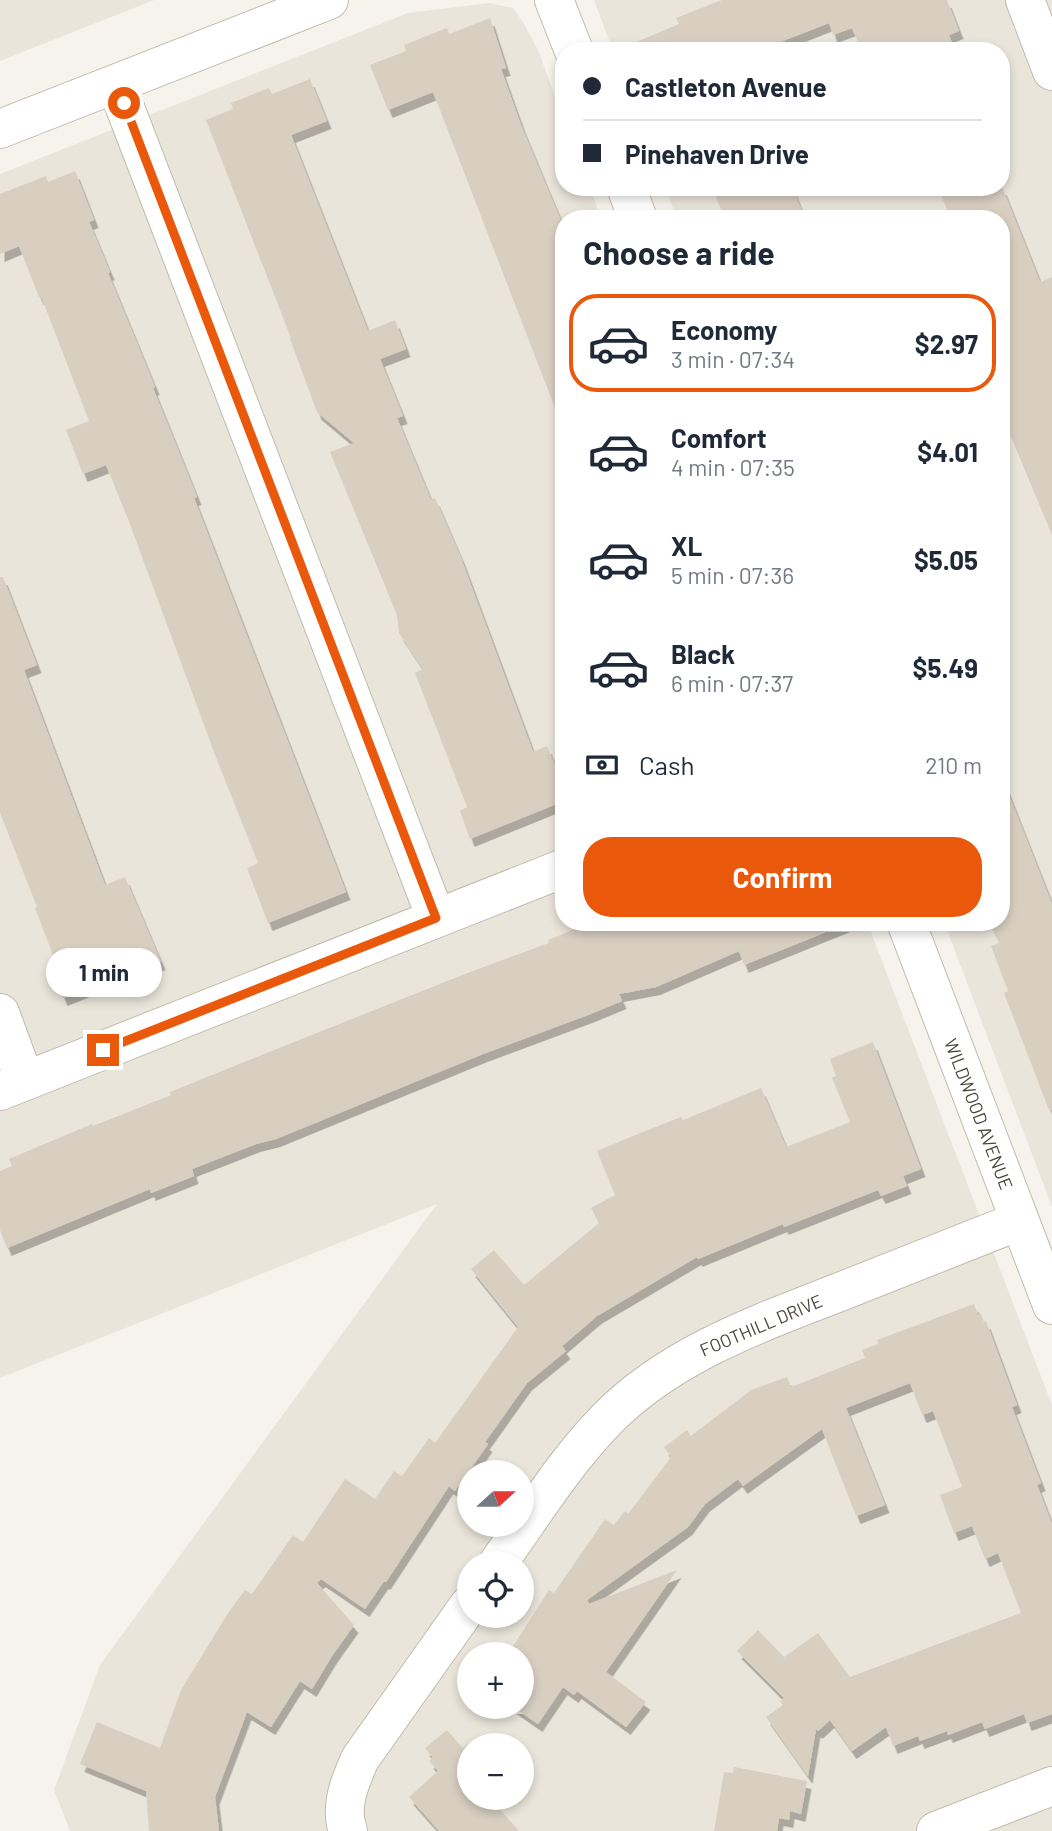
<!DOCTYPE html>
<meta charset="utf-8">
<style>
:root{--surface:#fff;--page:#f6f6f7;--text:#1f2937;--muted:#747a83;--line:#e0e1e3;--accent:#ea580c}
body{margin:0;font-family:Barlow,sans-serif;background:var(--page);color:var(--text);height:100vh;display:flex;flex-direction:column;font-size:26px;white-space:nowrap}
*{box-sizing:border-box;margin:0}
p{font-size:23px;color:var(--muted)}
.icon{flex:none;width:38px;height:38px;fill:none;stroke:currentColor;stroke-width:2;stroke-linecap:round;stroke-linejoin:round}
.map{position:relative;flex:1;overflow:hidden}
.details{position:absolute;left:555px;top:210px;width:455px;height:721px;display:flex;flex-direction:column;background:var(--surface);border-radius:28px;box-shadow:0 4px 10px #0003}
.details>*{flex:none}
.banner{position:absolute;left:555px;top:42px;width:455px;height:154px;border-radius:28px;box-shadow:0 4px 10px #0003;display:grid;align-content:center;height:154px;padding:0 28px;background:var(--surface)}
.needle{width:46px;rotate:69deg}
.fabs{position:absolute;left:457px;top:1460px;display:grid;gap:14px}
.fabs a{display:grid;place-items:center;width:77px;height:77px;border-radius:50%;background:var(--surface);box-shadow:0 4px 10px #0003;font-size:35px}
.end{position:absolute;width:32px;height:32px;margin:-16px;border:9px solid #ea580c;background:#fff;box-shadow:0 0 0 4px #fff}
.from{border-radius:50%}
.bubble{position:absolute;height:49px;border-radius:24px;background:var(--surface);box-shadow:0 4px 10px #0003;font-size:23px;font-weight:700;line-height:49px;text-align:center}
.banner b{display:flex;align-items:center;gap:24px;height:66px;font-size:26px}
.banner b+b{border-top:2px solid var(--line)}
.banner i{width:18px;height:18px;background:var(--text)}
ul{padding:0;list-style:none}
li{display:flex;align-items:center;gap:21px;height:98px;margin:0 14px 10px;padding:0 14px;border:4px solid transparent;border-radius:28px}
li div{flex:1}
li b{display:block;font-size:26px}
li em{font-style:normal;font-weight:700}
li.selected{border-color:var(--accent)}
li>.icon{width:63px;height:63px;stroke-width:1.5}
h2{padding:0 28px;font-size:32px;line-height:84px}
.pay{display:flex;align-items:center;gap:18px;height:77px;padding:0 28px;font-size:26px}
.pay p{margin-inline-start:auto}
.action{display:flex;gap:14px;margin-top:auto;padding:14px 28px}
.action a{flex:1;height:80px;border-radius:28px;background:var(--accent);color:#fff;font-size:28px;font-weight:700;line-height:80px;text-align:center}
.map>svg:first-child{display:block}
.residential{fill:#eae5da;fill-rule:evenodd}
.building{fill:#d8cfc1;filter:url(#shadow)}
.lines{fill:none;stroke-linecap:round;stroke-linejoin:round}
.minor-casing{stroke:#c2bbae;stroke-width:40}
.tertiary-casing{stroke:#c2bbae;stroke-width:40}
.minor{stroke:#fff;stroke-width:38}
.tertiary{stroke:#fff;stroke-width:38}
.route{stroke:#ea580c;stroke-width:9}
.labels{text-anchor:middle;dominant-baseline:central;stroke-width:5;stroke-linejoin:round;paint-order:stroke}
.street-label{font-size:18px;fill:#4b4439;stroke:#fff}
</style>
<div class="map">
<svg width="1052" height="1831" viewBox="0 0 1052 1831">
<defs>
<filter id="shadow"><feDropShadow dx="4.5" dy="8" stdDeviation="0" flood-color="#0004"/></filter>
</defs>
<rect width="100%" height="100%" fill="#f6f3ec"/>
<g class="residential">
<path d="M0,0H154L0,61Z"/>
<path d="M594,0H1052V1207L944,922H1001V219H677L665,187H1001V51H613Z"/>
<path d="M489,3L513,8L523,22L538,50L563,118L564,187H590L601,219H564V922H867L1052,1405V1831H70L54,1790L100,1665L437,1204L0,1378V174L408,13ZM469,1472H522V1524H469ZM469,1563H522V1615H469ZM469,1654H522V1706H469ZM469,1745H522V1797H469Z"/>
</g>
<g class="building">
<path d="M722,0H947L959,31L949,35L955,51H862L852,28L833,35L829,23L757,51H615L679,24L676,18Z"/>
<path d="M490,18L506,68L501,69L521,125L564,228V426H562L433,92L388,110L370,65L406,51L404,45L447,28L449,34Z"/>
<path d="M310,79L327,121L291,135L368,331L395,320L406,349L380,359L403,416L397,418L431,500L435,498L461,558L533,752L547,746L564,788V801L470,839L460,811L467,807L415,673L423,669L399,633L397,615L330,452L354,443L317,412L290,339L291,338L206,120L233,109L231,103L269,88L272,94Z"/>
<path d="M75,171L94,220L89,222L110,272L108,273L155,387L153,388L197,497L194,498L346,892L268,923L247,868L258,863L217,760L128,519L106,465L83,474L66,430L89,421L41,296L39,297L19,246L0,254V194L46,176L48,182Z"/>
<path d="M712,187H792L805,219H725Z"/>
<path d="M962,187H1002L1040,282L1052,277V535L1001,413V219H951L941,195Z"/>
<path d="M0,577H3L37,665L24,670L105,885L125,877L161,962L94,989L93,986L63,998L50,966L56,963L35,908L37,907L0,813Z"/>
<path d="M1001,780H1003L1052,904V1110H1049L1004,993L1008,991L991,946L999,943L990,924L1001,922Z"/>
<path d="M592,922L846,924L744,965L739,951L656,987L619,994L622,1001L588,1015L483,1054L276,1139L256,1144L192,1169L194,1176L151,1193L150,1189L7,1248L0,1230V1171L12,1166L9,1159L92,1124L93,1126L171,1095L170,1092L279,1048L470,972L549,943L548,940Z"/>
<path d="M873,1042L921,1169L903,1176L907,1186L881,1196L878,1190L784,1227L783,1224L698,1259L697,1257L597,1316L562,1346L566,1351L527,1383L485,1442L488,1444L455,1491L449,1486L386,1582L384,1581L365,1609L321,1579L317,1583L354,1625L332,1656L312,1689L300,1681L271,1727L247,1712L215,1797L219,1831H149L146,1791L80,1764L97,1722L160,1748L181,1690L228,1613L245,1590L252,1594L293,1535L303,1542L345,1479L375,1499L394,1471L402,1476L429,1438L435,1443L518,1327L471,1269L494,1250L524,1285L599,1223L591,1208L615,1195L597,1151L633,1136L681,1117L683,1120L761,1088L786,1147L850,1122L832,1078L836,1076L830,1059Z"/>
<path d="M974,1304L978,1315L981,1314L984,1322L986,1321L1017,1405L1012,1407L1041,1483L1037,1485L1052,1524V1714L1027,1723L1024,1714L985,1729L982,1722L948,1735L947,1731L920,1741L918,1736L893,1746L886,1727L852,1751L830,1720L818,1731L816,1729L808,1776L766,1717L783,1705L780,1701L784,1698L737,1651L758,1630L784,1657L818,1633L850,1677L1021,1613L998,1553L985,1559L972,1526L954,1533L940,1495L962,1487L933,1411L922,1415L910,1383L846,1408L885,1505L856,1516L822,1429L743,1486L738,1479L705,1504L688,1527L587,1600L589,1604L677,1570L606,1672L646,1702L626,1727L577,1691L574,1695L563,1687L538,1724L512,1706H522V1654H508L549,1590L554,1593L605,1519L614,1525L625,1511L628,1514L671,1457L664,1447L687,1430L691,1436L751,1390L787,1377L791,1387L865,1358L862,1350L878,1344L877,1340Z"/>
<path d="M447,1730L463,1748L469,1743V1797H489L519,1831H439L409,1797L438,1771L429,1761L433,1758L425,1748Z"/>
<path d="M734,1767L807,1781L801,1814L790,1811L789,1820L779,1818L777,1831H714L724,1772L733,1773Z"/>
</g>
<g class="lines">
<g class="minor-casing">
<g id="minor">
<path d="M554,0L574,51"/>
<path d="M1025,0L1052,71"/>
<path d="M116,84L436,918"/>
<path d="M626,187L638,219"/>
<path d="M906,922L1052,1305"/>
<path d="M0,1013L25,1081"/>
<path d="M0,1091L564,868"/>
<path d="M498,1563C533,1514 565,1462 607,1419C670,1355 755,1325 837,1293C898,1269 959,1245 1019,1221"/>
<path d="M348,1831C339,1806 350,1782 360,1759L469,1605"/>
<path d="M936,1831L1052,1786"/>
</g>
</g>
<g class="tertiary-casing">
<path id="tertiary" d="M0,129L329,0"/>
</g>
<use href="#minor" class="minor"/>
<use href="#tertiary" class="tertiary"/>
</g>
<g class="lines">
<path class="route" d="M103,1050L436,918L124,103"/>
</g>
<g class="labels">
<g class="street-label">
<text transform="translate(979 1114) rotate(69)">WILDWOOD AVENUE</text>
<text transform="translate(761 1325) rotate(-23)">FOOTHILL DRIVE</text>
</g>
</g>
</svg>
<div class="fabs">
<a><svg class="needle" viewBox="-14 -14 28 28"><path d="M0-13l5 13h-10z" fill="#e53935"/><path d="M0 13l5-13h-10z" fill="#747a83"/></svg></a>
<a><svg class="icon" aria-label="locate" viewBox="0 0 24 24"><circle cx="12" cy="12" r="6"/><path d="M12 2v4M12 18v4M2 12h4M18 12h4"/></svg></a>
<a>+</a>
<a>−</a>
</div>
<i class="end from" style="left:124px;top:103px"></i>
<i class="end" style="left:103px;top:1050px"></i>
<div class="bubble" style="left:46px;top:948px;width:116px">1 min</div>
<div class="banner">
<b><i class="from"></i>Castleton Avenue</b>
<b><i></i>Pinehaven Drive</b>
</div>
<section class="details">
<h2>Choose a ride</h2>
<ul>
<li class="selected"><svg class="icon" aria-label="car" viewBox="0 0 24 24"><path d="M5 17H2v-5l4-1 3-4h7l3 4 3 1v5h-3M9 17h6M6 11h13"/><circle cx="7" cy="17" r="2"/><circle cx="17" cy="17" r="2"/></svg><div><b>Economy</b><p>3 min · 07:34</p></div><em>$2.97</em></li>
<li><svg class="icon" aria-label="car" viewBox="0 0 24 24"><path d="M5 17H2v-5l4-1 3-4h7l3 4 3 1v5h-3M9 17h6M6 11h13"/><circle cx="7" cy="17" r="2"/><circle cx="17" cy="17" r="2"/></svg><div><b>Comfort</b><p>4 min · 07:35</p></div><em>$4.01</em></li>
<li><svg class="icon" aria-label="car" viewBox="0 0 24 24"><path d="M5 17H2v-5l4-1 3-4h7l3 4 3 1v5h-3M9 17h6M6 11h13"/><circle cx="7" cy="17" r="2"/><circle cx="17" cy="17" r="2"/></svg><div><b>XL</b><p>5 min · 07:36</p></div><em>$5.05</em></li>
<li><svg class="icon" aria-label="car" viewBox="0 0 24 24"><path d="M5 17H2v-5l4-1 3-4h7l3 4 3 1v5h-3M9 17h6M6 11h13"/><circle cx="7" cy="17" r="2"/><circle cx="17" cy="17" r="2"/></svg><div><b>Black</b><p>6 min · 07:37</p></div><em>$5.49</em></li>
</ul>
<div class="pay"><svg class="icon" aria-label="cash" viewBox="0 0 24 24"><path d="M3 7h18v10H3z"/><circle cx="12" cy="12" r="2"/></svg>Cash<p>210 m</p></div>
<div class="action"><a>Confirm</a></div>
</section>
</div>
